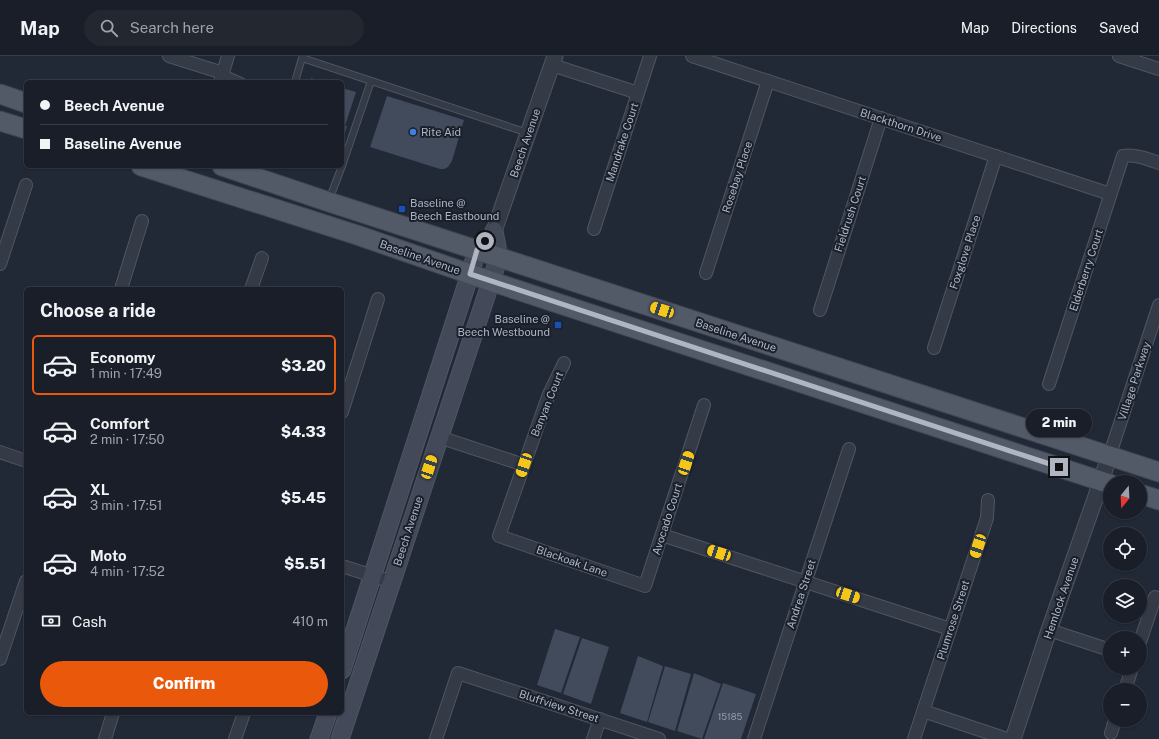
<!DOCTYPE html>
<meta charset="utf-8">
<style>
:root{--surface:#191e28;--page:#222730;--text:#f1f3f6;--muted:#9fa2a8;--line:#373c45;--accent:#ea580c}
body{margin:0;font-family:"Public Sans",sans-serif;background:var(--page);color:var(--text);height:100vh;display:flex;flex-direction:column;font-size:15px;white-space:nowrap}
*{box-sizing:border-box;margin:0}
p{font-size:13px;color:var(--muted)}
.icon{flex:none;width:22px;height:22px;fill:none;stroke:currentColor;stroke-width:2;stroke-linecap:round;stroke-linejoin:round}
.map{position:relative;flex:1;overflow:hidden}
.side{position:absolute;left:24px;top:231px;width:320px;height:428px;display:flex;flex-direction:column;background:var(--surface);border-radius:6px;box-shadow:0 1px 3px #0004,0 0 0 1px var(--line)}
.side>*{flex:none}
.top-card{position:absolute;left:24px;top:24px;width:320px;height:88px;border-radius:6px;box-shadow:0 1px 3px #0004,0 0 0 1px var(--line);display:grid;align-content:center;height:88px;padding:0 16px;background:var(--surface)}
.needle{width:26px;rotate:198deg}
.tools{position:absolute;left:1103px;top:419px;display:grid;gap:8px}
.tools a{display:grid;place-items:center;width:44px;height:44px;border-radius:50%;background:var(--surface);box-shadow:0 1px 3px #0004,0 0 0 1px var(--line);font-size:20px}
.end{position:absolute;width:18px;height:18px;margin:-9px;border:5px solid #afb5c3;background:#111;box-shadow:0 0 0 2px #111}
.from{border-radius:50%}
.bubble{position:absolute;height:28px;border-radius:14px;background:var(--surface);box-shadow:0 1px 3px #0004,0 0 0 1px var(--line);font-size:13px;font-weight:800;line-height:28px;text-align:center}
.car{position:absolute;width:12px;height:24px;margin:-12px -6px;border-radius:5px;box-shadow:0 0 3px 1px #0007;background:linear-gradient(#f5c518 24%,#345 0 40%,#f5c518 0 76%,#345 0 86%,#f5c518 0)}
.top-card b{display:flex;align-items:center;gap:14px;height:38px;font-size:15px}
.top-card b+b{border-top:1px solid var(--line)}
.top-card i{width:10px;height:10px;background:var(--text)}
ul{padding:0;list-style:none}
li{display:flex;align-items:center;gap:12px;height:60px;margin:0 8px 6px;padding:0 8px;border:2px solid transparent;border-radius:6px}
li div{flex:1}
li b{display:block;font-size:15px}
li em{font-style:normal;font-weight:800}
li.current{border-color:var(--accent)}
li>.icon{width:36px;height:36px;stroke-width:1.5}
h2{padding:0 16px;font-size:18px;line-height:48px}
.pay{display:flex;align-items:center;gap:10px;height:44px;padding:0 16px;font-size:15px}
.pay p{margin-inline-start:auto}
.action{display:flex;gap:8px;margin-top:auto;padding:8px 16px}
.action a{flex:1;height:46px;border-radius:24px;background:var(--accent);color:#fff;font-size:16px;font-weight:800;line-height:46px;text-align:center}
header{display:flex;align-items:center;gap:24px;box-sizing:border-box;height:56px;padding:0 20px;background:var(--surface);border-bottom:1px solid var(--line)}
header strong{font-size:19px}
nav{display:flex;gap:22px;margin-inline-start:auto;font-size:14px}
.search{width:280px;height:36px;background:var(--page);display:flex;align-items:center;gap:10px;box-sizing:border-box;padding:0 14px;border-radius:22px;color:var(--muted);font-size:15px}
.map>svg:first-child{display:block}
.building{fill:#424b5b}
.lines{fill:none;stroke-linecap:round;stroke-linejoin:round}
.service-casing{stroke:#4f5561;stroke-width:8}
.minor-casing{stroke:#4f5561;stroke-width:14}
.tertiary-casing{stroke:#4f5561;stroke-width:17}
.secondary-casing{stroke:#4f5561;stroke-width:19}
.primary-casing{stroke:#3e4450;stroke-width:21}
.service{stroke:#353a47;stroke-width:6}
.minor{stroke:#353a47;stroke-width:12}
.tertiary{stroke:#353a47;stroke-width:15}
.secondary{stroke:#434959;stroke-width:17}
.primary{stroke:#525967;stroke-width:19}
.route{stroke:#afb5c3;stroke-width:5}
.shop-dot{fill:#3f7fe0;stroke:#1a202b;stroke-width:1.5}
.transit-dot{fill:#1a4fb4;stroke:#1a202b;stroke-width:1.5}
.labels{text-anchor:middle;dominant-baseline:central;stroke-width:4;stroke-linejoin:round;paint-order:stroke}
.number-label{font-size:9px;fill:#949aa9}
.street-label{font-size:11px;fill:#afb5c3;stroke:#1a202b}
.poi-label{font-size:11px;fill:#afb5c3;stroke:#1a202b;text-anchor:start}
</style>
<header>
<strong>Map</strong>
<div class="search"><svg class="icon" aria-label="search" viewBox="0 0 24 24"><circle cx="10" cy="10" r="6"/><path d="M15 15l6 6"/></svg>Search here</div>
<nav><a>Map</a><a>Directions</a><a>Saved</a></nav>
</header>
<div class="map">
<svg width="1159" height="683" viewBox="0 0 1159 683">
<rect width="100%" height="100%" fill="#212836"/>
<g class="building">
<path d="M311,22L323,26H310Z"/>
<path d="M342,32L356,36L345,70H347L344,81H342Z"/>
<path d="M387,40L464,64L452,105L448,111L444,113H440L370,91Z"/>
<path d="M555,573L580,581L561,637L537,629Z"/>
<path d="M582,582L609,591L591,648L563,638Z"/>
<path d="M638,600L663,610L647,666L620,657Z"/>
<path d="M665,610L691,618L675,675L648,666Z"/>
<path d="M694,617L721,628L702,683L677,675Z"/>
<path d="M723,627L756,638L741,683H704Z"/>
</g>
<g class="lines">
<g class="service-casing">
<g id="service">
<path d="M223,17L243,26"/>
<path d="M295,26L302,2L528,77"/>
<path d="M342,110L371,25"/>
<path d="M329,144L342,110"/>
</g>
</g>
<g class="minor-casing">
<g id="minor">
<path d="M169,0L223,17"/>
<path d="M692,0L1110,138"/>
<path d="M1119,0L1159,13"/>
<path d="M552,9L638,37"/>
<path d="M220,26L228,0"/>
<path d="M594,173L650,0"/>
<path d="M0,208L26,129"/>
<path d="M706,217L768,25"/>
<path d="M121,233L142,165"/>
<path d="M251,233L262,202"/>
<path d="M820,254L881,62"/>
<path d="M934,292L996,100"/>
<path d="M564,307L549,338L499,480L645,530L704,349"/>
<path d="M1049,328L1123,100C1135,98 1148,103 1159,107"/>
<path d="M342,356L378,243"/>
<path d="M439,381L524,409"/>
<path d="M0,396L26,405"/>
<path d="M1109,401L1159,249"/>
<path d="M662,479L950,573"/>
<path d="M342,510L392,526"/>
<path d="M1049,574L1110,594"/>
<path d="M1140,586L1155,541L1159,543"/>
<path d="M0,603L26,525"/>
<path d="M1125,634L1132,612"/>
<path d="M923,655L1007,683"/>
<path d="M1111,677L1115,664"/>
<path d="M105,683L113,657"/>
<path d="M235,683L244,657"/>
<path d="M436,683L458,617L659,683"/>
<path d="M593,683L600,663"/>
<path d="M754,683L849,393"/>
<path d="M914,683L987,462L988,444"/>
</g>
</g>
<g class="tertiary-casing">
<g id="tertiary">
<path d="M494,175L555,0"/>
<path d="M1013,683L1049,574L1095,443L1109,401"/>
</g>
</g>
<g class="secondary-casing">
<g id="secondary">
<path d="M342,614L470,218L477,194L486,184"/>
<path d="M319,683L328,657"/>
<path d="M340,683L499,201L494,175"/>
</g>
</g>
<g class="primary-casing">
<g id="primary">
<path d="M0,38L26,47"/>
<path d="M0,65L26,73"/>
<path d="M141,110L357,179L490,225L1110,428"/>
<path d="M222,110L329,146L1159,416"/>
<path d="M1140,438L1159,444"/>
</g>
</g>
<use href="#service" class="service"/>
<use href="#minor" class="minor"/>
<use href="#tertiary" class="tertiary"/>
<use href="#secondary" class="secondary"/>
<use href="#primary" class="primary"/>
</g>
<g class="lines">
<path class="route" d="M485,185L477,194L470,218L1059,411"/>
</g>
<circle class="shop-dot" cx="413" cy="76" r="4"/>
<g class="transit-dot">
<rect x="398" y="149" width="8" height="8" rx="2"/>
<rect x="554" y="265" width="8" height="8" rx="2"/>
</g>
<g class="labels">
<g class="number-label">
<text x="730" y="660">15185</text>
</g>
<g class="street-label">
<text transform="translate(901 69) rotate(18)">Blackthorn Drive</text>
<text transform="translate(622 86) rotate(-72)">Mandrake Court</text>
<text transform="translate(525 87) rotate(-71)">Beech Avenue</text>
<text transform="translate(737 121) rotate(-72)">Rosebay Place</text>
<text transform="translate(850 158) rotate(-72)">Fieldrush Court</text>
<text transform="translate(965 196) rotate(-72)">Foxglove Place</text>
<text transform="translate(420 201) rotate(19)">Baseline Avenue</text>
<text transform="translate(1086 214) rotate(-72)">Elderberry Court</text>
<text transform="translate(736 279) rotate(18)">Baseline Avenue</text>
<text transform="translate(1134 325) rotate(-72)">Village Parkway</text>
<text transform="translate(547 348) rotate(-68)">Banyan Court</text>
<text transform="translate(667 463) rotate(-72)">Avocado Court</text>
<text transform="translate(408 475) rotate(-72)">Beech Avenue</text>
<text transform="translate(572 505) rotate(19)">Blackoak Lane</text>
<text transform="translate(801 538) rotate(-72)">Andrea Street</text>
<text transform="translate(1061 542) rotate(-71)">Hemlock Avenue</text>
<text transform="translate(953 564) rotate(-72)">Plumrose Street</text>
<text transform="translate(559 650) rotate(18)">Bluffview Street</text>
</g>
<g class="poi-label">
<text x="421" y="76">Rite Aid</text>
<text x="410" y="147">Baseline @<tspan x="410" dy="13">Beech Eastbound</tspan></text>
<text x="550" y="263" text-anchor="end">Baseline @<tspan x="550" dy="13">Beech Westbound</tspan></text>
</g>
</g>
</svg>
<div class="tools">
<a><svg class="needle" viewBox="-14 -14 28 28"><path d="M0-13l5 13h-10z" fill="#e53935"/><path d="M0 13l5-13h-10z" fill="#9fa2a8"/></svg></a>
<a><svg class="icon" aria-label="locate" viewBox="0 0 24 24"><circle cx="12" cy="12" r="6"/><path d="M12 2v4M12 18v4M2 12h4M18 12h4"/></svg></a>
<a><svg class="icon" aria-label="layers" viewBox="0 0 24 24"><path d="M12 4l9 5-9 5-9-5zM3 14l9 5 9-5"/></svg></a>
<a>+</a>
<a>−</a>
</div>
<i class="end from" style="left:485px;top:185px"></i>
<i class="end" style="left:1059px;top:411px"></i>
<div class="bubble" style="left:1026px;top:353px;width:66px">2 min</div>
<i class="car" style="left:662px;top:254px;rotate:288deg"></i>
<i class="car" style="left:686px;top:407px;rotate:18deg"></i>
<i class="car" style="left:524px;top:409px;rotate:199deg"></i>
<i class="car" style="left:429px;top:411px;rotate:18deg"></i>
<i class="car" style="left:978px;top:490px;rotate:198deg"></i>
<i class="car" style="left:719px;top:497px;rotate:288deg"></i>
<i class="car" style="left:848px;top:539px;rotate:108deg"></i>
<div class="top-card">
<b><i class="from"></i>Beech Avenue</b>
<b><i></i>Baseline Avenue</b>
</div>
<section class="side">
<h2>Choose a ride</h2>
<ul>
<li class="current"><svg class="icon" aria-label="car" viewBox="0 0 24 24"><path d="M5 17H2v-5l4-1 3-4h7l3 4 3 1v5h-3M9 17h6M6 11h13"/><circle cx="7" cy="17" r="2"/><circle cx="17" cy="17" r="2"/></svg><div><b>Economy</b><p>1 min · 17:49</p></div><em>$3.20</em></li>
<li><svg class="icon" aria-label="car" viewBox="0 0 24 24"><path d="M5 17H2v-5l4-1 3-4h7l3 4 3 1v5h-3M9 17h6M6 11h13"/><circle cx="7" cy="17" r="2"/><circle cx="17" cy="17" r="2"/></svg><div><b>Comfort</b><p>2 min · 17:50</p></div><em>$4.33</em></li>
<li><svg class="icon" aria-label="car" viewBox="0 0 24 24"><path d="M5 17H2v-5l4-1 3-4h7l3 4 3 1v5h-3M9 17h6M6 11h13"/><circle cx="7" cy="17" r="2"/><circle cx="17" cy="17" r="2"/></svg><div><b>XL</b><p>3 min · 17:51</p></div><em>$5.45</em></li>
<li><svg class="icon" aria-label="car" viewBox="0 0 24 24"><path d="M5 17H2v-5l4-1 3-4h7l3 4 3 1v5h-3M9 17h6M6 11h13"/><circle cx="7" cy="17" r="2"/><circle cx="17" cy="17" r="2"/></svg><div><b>Moto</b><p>4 min · 17:52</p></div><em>$5.51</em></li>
</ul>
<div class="pay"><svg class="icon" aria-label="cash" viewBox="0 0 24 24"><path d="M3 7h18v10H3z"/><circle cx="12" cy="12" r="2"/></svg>Cash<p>410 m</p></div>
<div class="action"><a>Confirm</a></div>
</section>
</div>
